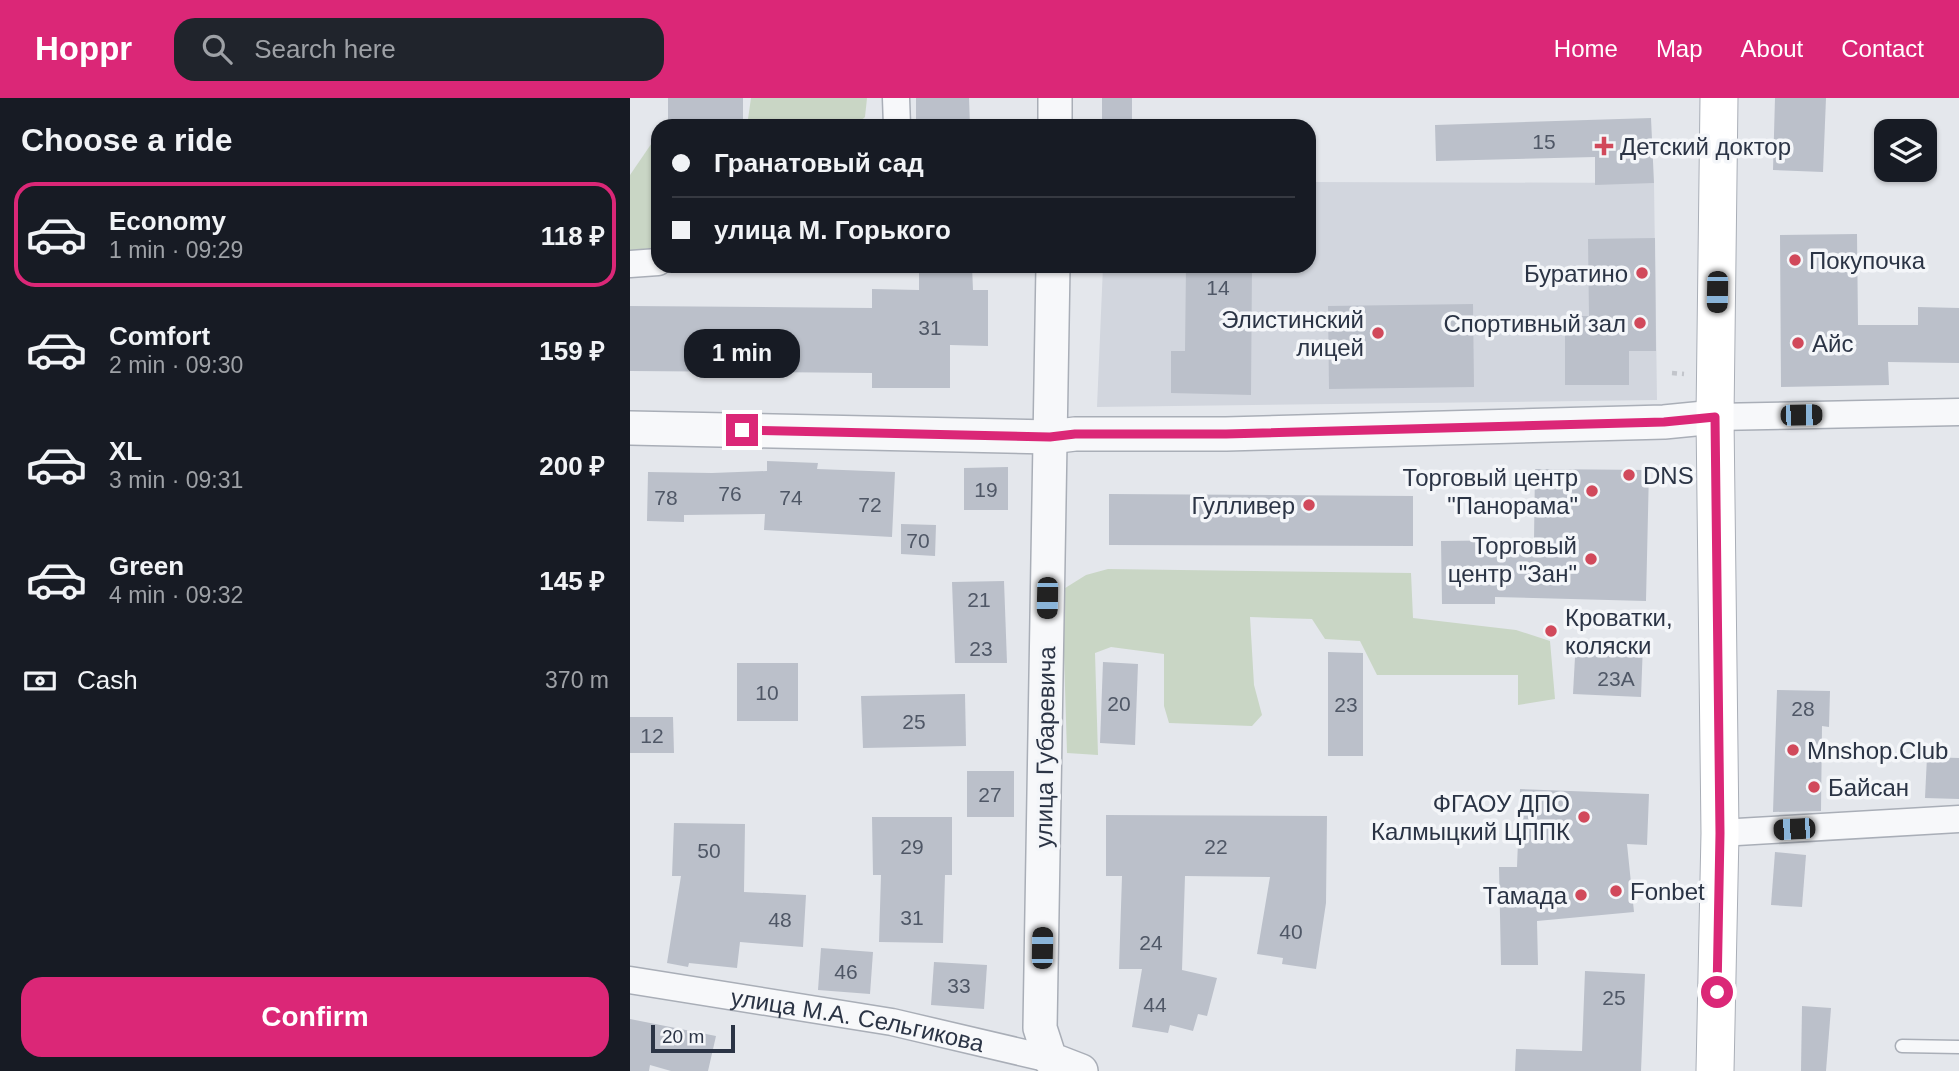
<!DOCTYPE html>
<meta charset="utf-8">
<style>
:root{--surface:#171b24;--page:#20242c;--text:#f1f3f6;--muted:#9ea1a6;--line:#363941;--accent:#db2777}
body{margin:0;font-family:Arial,sans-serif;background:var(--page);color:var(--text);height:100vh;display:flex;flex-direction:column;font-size:26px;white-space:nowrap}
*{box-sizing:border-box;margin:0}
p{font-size:23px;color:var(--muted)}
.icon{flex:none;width:38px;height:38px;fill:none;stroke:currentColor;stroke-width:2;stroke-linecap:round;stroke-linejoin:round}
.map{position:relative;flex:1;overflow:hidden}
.panel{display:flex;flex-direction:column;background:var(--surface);width:630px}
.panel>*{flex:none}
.hud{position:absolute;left:21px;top:21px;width:665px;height:154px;border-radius:21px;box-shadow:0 2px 5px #0004;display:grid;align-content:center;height:154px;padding:0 21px;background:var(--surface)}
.buttons{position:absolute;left:1244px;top:21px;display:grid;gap:14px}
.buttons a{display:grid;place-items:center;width:63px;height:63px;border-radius:14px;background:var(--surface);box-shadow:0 2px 5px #0004;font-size:35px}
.scale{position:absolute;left:21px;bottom:18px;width:84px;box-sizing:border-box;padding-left:7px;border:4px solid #2b3445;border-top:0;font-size:19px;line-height:24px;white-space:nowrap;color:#2b3445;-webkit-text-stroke:5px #f4f6f9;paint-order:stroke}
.end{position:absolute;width:32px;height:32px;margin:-16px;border:9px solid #db2777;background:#fff;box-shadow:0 0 0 4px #fff}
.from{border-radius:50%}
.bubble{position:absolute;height:49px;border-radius:21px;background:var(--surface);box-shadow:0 2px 5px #0004;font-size:23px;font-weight:600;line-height:49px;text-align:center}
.car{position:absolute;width:21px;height:42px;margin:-21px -10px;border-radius:9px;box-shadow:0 0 5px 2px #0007;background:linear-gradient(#222 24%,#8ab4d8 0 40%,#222 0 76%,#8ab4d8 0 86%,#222 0)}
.hud b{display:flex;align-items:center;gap:24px;height:66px;font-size:26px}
.hud b+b{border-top:2px solid var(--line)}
.hud i{width:18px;height:18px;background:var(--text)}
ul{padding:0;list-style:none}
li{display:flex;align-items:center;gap:21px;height:105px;margin:0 14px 10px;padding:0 7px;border:4px solid transparent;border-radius:21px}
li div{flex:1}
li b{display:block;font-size:26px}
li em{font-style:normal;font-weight:600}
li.on{border-color:var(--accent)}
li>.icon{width:63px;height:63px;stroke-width:1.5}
h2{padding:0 21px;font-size:32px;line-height:84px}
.pay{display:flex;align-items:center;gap:18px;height:77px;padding:0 21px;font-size:26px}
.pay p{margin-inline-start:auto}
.primary-button{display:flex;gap:14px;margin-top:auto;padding:14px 21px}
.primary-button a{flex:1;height:80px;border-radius:21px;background:var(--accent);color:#fff;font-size:28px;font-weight:600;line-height:80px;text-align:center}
header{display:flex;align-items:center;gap:42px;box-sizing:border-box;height:98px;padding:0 35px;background:var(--accent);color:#fff}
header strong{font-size:33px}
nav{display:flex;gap:38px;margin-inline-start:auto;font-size:24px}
.search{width:490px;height:63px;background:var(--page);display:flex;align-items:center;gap:18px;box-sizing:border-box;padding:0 24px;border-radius:21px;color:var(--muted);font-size:26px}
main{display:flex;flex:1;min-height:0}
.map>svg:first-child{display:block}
.built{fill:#d2d6de}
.green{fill:#c9d6c5}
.building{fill:#bbc0ca}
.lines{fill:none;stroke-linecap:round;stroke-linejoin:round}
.service-casing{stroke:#a9aeb7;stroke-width:15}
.minor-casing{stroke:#a9aeb7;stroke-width:29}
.tertiary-casing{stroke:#a9aeb7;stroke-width:36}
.secondary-casing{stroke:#a9aeb7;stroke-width:39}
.path{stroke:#c2c5cb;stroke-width:4.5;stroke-dasharray:5 5;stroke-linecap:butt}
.service{stroke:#f7f8fa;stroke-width:12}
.minor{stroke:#f7f8fa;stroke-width:26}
.tertiary{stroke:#f7f8fa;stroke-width:33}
.secondary{stroke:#fff;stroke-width:37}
.route{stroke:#db2777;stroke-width:9}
.poi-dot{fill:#d1495b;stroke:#f4f6f9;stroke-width:2.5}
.labels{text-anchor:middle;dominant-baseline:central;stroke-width:7;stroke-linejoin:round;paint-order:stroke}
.number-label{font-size:21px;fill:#4f5766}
.poi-label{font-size:24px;fill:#2b3445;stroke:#f4f6f9;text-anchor:start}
.street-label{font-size:24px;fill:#2b3445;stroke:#f4f6f9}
</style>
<header>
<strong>Hoppr</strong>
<div class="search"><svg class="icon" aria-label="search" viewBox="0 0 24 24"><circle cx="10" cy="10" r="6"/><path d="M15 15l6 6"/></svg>Search here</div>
<nav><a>Home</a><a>Map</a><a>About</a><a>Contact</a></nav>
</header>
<main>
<section class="panel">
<h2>Choose a ride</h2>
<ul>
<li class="on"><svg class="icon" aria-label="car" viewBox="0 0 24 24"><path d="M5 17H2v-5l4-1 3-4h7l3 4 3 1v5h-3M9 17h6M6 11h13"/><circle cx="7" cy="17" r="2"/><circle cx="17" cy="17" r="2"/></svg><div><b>Economy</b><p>1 min · 09:29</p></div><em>118 ₽</em></li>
<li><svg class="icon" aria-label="car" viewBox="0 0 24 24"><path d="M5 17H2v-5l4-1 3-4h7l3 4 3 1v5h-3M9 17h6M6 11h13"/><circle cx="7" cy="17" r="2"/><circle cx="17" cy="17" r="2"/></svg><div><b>Comfort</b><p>2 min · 09:30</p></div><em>159 ₽</em></li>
<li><svg class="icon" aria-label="car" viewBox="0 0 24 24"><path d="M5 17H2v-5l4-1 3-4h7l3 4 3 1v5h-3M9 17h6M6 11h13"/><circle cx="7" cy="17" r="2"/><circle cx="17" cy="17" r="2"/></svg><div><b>XL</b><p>3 min · 09:31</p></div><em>200 ₽</em></li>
<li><svg class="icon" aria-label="car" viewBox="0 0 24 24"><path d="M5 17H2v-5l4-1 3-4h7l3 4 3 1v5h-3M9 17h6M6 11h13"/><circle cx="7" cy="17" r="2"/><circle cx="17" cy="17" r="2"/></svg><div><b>Green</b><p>4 min · 09:32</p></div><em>145 ₽</em></li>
</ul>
<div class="pay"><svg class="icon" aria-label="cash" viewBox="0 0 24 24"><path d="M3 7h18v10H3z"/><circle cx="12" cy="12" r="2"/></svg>Cash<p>370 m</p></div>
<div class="primary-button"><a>Confirm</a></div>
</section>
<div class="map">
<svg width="1329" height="973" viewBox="0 0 1329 973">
<rect width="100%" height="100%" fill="#e4e7ec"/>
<path class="built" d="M679,84L1024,85L1027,302L467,309L473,168H679Z"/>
<g class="green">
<path d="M121,0H237L235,19L225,28H117Z"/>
<path d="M28,36V143L17,156L0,153V77Z"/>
<path d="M478,471L781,475L783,520L886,532L920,543L925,601L888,607V577H747L730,543L695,541L682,521L620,519L624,587L632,617L622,628L539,625L534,608V556L481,549L465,555L468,657L437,655L432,492L456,477Z"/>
</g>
<g class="building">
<path d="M38,0H113V22L38,23Z"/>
<path d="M286,0H339L340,28H286Z"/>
<rect x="472" y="0" width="30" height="28"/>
<path d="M1145,0H1196L1193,74L1143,72Z"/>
<path d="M1021,20L1024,85L965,87V59L806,63L805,27Z"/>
<path d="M1227,136L1228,227H1288V209L1329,210V265L1258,264L1259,287L1151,289L1150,137Z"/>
<path d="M1025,140L1026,253H999V287H935V218H959L958,141Z"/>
<path d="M289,168H342L343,192H358V248L320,247V290H242V275L0,273V208L242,210V191L289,192Z"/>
<path d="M556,168H622L621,297L541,295V253H555Z"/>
<path d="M843,206L844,289L699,291L698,208Z"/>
<path d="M137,363L188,365L187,371L265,374L262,439L134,432L135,416L54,417V424L17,423L18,374L82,375L137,373Z"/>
<path d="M378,369V412H334V370Z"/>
<path d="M905,371L1019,372L1016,503L865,499V506H812L811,443L904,442Z"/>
<path d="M479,396L783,398V448L479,447Z"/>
<path d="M271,426L306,427L305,458L271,456Z"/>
<path d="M374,483L377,565H325L322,484Z"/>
<path d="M946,541L1013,545L1011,599L943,596Z"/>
<path d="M698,554L733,555V658H698Z"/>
<path d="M473,564L508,566L505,647L470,645Z"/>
<rect x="107" y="565" width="61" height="58"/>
<path d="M1147,592L1200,593L1199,629L1192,628L1191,713L1143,714Z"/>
<path d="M335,596L336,648L233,650L231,598Z"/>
<path d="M0,619H43L44,655H0Z"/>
<path d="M1297,659L1329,660V701L1295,700Z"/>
<rect x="337" y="673" width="47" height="46"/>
<path d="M890,691L1019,696L1017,747L997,746L1004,814L907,823L908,867H871L869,769H887Z"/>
<path d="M476,717L697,718L696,805L686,871L652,866L653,860L627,856L640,779L555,778L552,872L587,880L577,918L568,916L563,933L540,927L538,935L502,929L512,871H489L492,778H476Z"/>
<path d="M242,719H322V777H315L313,845L249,844L251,777H243Z"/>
<path d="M44,725L115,726L114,794L176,797L173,849L110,844L107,870L59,865L58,869L37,865L51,778H42Z"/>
<path d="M1145,754L1176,757L1172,809L1141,807Z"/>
<path d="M191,850L243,854L240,896L188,892Z"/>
<path d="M304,864L357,867L354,911L301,907Z"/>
<path d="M955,873L1015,876L1011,973H885L886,951L952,953Z"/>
<path d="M1172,908L1201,910L1196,973H1171Z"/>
<path d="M0,921L86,938L78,973H41L20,967L19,973H0Z"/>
</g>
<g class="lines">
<g class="service-casing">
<path id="service" d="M1272,948L1329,949"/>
</g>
<g class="minor-casing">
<g id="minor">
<path d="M266,0L267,28"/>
<path d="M0,166L28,164"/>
<path d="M1085,319L1329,314"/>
<path d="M1090,735L1329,721"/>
<path id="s1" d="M0,882L262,924L420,961"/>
</g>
</g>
<g class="tertiary-casing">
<g id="tertiary">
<path d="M425,28V0"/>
<path d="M423,168L410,930L420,961L451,973"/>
<path d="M0,330L420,339L445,336H596L1034,324L1085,319"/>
</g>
</g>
<g class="secondary-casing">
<path id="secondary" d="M1085,973L1090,735L1085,319L1089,0"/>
</g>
<path class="path" d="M1042,275L1054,276"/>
<use href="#service" class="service"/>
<use href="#minor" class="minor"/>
<use href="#tertiary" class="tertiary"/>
<use href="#secondary" class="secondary"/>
</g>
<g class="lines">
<path class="route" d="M112,332L420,339L445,336H596L1034,324L1085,319L1090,735L1087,894"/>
</g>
<g class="poi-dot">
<path d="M970.5 37.5h7v7h7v7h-7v7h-7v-7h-7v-7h7z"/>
<circle cx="1165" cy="162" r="7"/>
<circle cx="1012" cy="175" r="7"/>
<circle cx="1010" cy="225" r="7"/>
<circle cx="748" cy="235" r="7"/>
<circle cx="1168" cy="245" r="7"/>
<circle cx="999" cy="377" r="7"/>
<circle cx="962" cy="393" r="7"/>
<circle cx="679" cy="407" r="7"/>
<circle cx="961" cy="461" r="7"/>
<circle cx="921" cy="533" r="7"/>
<circle cx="1163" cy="652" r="7"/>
<circle cx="1184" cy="689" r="7"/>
<circle cx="954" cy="719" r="7"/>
<circle cx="986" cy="793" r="7"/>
<circle cx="951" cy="797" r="7"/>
</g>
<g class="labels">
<g class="number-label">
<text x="914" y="43">15</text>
<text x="588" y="189">14</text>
<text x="300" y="229">31</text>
<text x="356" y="391">19</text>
<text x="100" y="395">76</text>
<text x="36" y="399">78</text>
<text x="161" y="399">74</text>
<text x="240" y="406">72</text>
<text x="288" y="442">70</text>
<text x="349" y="501">21</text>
<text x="351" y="550">23</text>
<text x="986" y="580">23А</text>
<text x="137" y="594">10</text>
<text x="489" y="605">20</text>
<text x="716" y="606">23</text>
<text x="1173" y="610">28</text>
<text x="284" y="623">25</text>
<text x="22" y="637">12</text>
<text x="360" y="696">27</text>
<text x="282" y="748">29</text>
<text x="586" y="748">22</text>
<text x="79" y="752">50</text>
<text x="282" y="819">31</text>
<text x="150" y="821">48</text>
<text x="661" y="833">40</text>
<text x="521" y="844">24</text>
<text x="216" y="873">46</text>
<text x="329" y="887">33</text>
<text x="984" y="899">25</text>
<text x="525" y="906">44</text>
</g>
<g class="poi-label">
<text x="990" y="48">Детский доктор</text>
<text x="1179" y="162">Покупочка</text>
<text x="998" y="175" text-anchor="end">Буратино</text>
<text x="734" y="221" text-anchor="end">Элистинский<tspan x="734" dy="28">лицей</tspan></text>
<text x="996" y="225" text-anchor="end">Спортивный зал</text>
<text x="1182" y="245">Айс</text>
<text x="1013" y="377">DNS</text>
<text x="948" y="379" text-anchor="end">Торговый центр<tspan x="948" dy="28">"Панорама"</tspan></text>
<text x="665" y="407" text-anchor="end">Гулливер</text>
<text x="947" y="447" text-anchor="end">Торговый<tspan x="947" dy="28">центр "Зан"</tspan></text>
<text x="935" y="519">Кроватки,<tspan x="935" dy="28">коляски</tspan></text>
<text x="1177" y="652">Mnshop.Club</text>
<text x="1198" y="689">Байсан</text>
<text x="940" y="705" text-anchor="end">ФГАОУ ДПО<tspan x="940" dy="28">Калмыцкий ЦППК</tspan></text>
<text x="1000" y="793">Fonbet</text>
<text x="937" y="797" text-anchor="end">Тамада</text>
</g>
<g class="street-label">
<text transform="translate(415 649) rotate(-89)">улица Губаревича</text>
<text stroke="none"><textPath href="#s1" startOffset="231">улица М.А. Сельгикова</textPath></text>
</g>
</g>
</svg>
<div class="buttons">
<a><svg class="icon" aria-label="layers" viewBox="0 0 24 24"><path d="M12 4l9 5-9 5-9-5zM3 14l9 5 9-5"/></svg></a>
</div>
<div class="scale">20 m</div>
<i class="end from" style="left:1087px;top:894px"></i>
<i class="end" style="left:112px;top:332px"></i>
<div class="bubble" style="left:54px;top:231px;width:116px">1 min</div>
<i class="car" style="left:1087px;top:194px;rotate:181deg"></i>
<i class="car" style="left:1171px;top:317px;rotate:89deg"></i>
<i class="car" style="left:417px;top:500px;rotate:181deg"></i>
<i class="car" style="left:1164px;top:731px;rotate:267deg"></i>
<i class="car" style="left:412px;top:850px;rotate:1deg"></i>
<div class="hud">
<b><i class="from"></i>Гранатовый сад</b>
<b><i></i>улица М. Горького</b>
</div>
</div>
</main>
